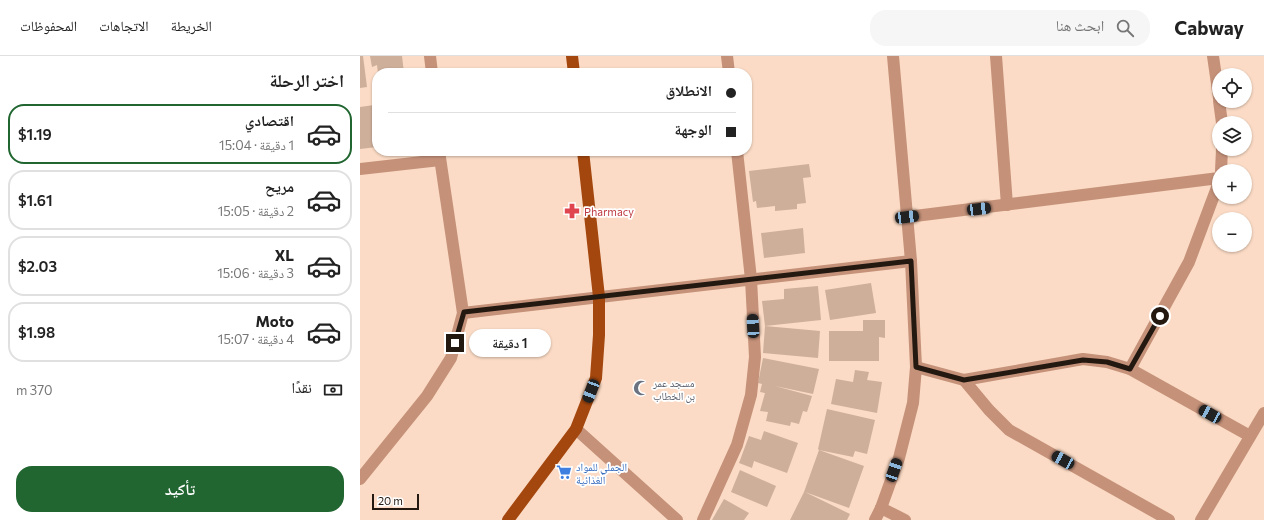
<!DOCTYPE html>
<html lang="ar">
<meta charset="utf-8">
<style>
:root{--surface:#fff;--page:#f6f6f6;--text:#222;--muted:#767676;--line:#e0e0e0;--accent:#216631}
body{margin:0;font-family:Commissioner,"Noto Naskh Arabic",sans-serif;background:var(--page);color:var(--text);direction:rtl;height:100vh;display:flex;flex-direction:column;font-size:15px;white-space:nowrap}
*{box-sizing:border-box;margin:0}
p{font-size:13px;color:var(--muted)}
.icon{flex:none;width:22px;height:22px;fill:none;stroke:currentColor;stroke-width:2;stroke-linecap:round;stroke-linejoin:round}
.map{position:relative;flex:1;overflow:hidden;direction:ltr}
.side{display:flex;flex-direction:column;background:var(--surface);width:360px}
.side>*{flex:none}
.hud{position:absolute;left:12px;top:12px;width:380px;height:88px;border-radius:16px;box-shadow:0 1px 3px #0004;direction:rtl;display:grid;align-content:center;height:88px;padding:0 16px;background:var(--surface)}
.buttons{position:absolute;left:852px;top:12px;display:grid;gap:8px}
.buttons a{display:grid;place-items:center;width:40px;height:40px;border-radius:50%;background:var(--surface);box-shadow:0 1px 3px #0004;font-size:20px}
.scale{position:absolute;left:12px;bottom:10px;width:47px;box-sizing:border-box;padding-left:4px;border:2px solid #241911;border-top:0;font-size:11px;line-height:14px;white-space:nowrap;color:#241911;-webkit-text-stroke:3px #fff;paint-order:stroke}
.end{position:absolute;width:18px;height:18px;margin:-9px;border:5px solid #241911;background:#fff;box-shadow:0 0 0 2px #fff}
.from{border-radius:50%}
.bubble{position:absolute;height:28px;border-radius:14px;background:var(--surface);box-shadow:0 1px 3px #0004;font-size:13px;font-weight:600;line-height:28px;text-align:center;direction:rtl}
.car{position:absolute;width:12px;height:24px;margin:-12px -6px;border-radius:5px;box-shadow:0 0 3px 1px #0007;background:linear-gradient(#222 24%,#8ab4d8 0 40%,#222 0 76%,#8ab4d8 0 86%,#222 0)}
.hud b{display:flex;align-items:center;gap:14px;height:38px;font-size:15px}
.hud b+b{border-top:1px solid var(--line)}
.hud i{width:10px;height:10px;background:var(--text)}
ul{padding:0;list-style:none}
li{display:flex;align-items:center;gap:12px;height:60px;margin:0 8px 6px;padding:0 8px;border:2px solid var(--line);border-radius:16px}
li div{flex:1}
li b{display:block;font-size:15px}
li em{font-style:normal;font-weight:600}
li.current{border-color:var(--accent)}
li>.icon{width:36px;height:36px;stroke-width:1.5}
h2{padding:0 16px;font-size:18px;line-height:48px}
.pay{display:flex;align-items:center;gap:10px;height:44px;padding:0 16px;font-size:15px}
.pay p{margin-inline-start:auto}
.button{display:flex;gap:8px;margin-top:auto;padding:8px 16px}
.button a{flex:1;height:46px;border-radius:16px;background:var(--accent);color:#fff;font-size:16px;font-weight:600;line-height:46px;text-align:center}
header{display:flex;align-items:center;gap:24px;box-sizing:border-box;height:56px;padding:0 20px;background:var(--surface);border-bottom:1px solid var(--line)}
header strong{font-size:19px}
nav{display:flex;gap:22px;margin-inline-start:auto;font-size:14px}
.search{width:280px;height:36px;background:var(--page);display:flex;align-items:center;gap:10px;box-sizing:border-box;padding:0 14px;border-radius:16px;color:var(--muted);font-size:15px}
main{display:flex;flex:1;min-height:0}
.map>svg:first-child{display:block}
.building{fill:#ceaf9a}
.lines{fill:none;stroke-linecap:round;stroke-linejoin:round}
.minor{stroke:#c59179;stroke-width:12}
.major{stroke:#a4470e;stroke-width:12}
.route{stroke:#241911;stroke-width:5}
.labels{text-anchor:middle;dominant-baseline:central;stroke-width:3.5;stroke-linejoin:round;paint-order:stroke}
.health-label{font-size:11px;fill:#be3a42;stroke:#fff;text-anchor:start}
.worship-label{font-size:11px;fill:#5b616d;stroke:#fff;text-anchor:start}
.shop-label{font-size:11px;fill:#366cbe;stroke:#fff;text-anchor:start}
</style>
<header>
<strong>Cabway</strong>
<div class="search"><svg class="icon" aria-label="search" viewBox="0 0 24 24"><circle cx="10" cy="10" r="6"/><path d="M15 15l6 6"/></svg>ابحث هنا</div>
<nav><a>الخريطة</a><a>الاتجاهات</a><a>المحفوظات</a></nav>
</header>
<main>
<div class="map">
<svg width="904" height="464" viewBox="0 0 904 464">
<rect width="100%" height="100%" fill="#fbdbc5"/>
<g class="building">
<path d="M0,0H3L7,31L0,32Z"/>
<path d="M10,0H42L44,17H18L17,9L12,11Z"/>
<path d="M14,49L17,73V91L0,93V51Z"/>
<path d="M449,108L451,121L443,122L446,147L437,148V153L415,155V150L397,152L396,145L393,146L389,115Z"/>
<path d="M443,172L445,197L404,202L401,177Z"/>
<path d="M511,227L516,257L470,264L465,234Z"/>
<path d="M458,230L461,264L405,270L402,245L424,243V233Z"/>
<path d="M503,264H525V282L519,281V305H469V275H503Z"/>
<path d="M405,270L460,275L458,302L403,297Z"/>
<path d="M403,302L459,313L453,338L415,330L452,340L447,356L443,355L439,368L431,366L430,370L406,365L408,356L400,355L405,337L400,336L402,328L398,327Z"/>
<path d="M495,314L509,316L507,324L522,326L517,357L471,348L476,323L493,326Z"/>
<path d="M467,353L515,364L507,398L495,395L493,401L459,394L504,410L489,452L445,436L490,458L487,464H430L444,436L459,394L458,393Z"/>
<path d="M404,375L438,387L427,417L394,405L392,412L379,407L389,380L401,384Z"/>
<path d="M380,414L416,430L407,451L371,436Z"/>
<path d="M364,443L389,457L384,464H352Z"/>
</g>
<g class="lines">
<g class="minor">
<path d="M70,0L72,17"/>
<path d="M367,0L369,17"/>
<path d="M636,0L647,149"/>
<path d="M853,0L859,42"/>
<path d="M859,45L862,67"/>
<path d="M0,113L80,104"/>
<path d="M861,115L862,93"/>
<path d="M547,161L859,122"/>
<path d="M103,257L551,205"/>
<path d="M556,311L604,324L723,303L747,306L770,313L890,380"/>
<path d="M770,313L829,206L859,126"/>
<path d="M604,324L629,354L649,374L809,464"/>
<path d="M216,373L317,464"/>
<path d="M0,423L67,340L91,302L103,257L79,95"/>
<path d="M521,452L545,464"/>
<path d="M343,464L377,389L391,339L395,301L391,223L377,95"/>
<path d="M515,464L521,452L539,402L553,347L556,311L551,205L533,0"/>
<path d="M841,464L904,357"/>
</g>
<g class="major">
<path d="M212,0L214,17"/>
<path d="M148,464L216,373L236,322L239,279V241L223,95"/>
</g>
</g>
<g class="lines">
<path class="route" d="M95,287L104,256L551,205L556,311L604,324L723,304L747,306L770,313L800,260"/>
</g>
<defs>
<g id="pharmacy-bare" transform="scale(1.2)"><path d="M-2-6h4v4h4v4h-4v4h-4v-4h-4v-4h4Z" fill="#e0444e" stroke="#fff" stroke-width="2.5" paint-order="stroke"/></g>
<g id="mosque-bare" transform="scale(1.2)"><path d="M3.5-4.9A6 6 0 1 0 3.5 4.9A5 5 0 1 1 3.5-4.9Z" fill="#6b7280" stroke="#fff" stroke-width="2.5" paint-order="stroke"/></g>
<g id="supermarket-bare" transform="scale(1.2)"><path d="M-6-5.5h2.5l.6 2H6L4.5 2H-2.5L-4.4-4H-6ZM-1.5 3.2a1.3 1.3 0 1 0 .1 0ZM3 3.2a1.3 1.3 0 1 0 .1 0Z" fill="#3f7fe0" stroke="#fff" stroke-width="2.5" paint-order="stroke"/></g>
</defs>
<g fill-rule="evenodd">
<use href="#pharmacy-bare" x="212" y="155"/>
<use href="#mosque-bare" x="281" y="332"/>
<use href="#supermarket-bare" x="204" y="416"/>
</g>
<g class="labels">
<g class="health-label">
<text x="224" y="155">Pharmacy</text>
</g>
<g class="worship-label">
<text x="293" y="326">مسجد عمر<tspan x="293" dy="13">بن الخطاب</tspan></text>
</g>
<g class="shop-label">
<text x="216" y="410">الجملي للمواد<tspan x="216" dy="13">الغذائية</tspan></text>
</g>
</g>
</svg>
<div class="buttons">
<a><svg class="icon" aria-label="locate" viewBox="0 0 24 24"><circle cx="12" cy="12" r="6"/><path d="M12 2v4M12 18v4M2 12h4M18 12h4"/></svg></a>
<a><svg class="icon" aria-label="layers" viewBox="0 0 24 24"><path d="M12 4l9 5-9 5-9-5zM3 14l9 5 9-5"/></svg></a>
<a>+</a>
<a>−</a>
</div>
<div class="scale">20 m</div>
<i class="end from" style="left:800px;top:260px"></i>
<i class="end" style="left:95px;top:287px"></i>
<div class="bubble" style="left:109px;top:273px;width:82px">1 دقيقة</div>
<i class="car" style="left:619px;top:153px;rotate:83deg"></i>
<i class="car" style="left:547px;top:161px;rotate:83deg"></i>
<i class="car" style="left:393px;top:270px;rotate:357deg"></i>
<i class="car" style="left:231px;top:335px;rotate:201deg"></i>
<i class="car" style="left:850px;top:358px;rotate:299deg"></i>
<i class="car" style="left:703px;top:404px;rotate:299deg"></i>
<i class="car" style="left:534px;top:414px;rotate:19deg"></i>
<div class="hud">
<b><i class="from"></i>الانطلاق</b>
<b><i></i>الوجهة</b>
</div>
</div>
<section class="side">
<h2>اختر الرحلة</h2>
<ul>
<li class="current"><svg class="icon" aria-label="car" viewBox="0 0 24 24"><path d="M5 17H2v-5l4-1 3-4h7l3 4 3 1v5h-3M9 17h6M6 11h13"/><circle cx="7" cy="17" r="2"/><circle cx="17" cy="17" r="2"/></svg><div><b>اقتصادي</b><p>1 دقيقة · 15:04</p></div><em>$1.19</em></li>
<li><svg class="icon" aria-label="car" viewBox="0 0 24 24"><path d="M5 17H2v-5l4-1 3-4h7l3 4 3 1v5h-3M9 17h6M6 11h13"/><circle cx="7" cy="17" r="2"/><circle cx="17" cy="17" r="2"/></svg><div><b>مريح</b><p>2 دقيقة · 15:05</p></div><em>$1.61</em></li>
<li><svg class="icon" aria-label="car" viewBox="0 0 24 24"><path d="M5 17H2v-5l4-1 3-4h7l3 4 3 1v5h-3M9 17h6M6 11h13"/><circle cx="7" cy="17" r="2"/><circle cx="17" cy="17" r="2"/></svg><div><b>XL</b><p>3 دقيقة · 15:06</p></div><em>$2.03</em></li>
<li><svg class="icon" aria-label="car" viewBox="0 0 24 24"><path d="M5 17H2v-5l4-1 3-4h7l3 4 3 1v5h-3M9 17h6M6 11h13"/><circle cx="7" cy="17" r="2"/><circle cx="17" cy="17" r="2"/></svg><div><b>Moto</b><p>4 دقيقة · 15:07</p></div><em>$1.98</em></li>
</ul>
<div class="pay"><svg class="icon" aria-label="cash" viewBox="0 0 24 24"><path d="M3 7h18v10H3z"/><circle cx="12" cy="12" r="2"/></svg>نقدًا<p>370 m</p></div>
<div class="button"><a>تأكيد</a></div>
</section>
</main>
